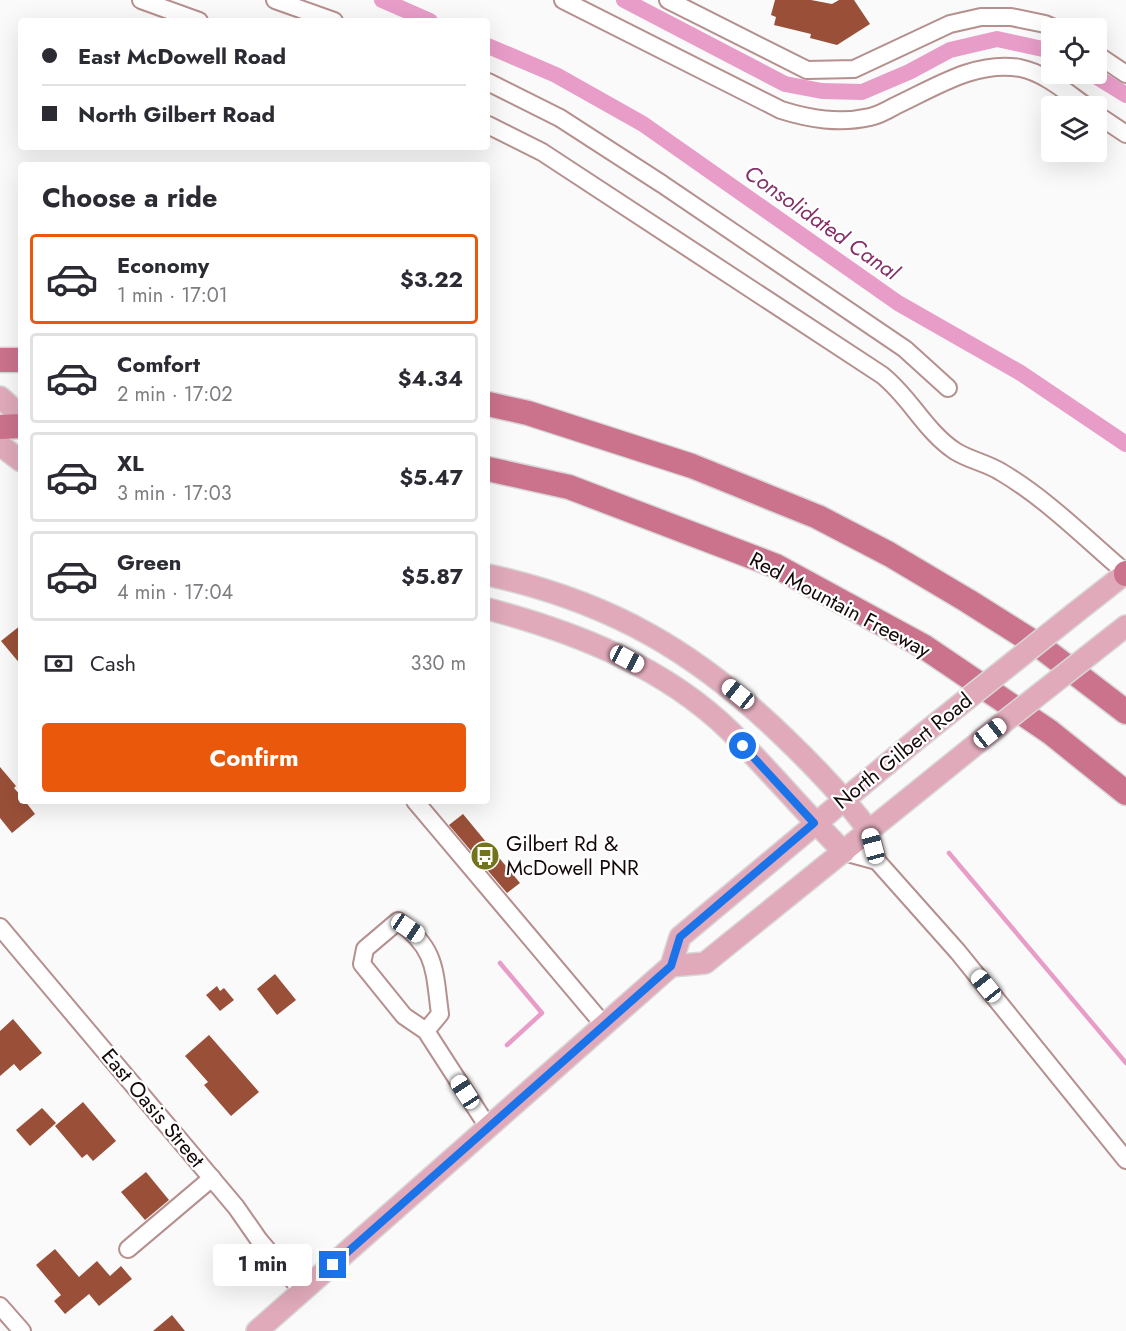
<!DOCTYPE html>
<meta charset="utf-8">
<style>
:root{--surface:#fff;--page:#f2f2f3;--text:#2b2b33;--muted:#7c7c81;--line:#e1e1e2;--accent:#ea580c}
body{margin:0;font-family:Jost,sans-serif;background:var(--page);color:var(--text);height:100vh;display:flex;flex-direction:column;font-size:22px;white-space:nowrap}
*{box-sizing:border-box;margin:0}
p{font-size:20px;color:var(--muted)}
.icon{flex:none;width:33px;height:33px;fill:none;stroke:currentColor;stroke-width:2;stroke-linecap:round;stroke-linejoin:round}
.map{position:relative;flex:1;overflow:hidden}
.sheet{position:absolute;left:18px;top:162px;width:472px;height:642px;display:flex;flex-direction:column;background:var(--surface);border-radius:6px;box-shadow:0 6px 24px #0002}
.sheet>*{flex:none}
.guide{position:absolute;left:18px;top:18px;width:472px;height:132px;border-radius:6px;box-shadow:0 6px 24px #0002;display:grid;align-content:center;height:132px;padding:0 24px;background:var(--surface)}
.buttons{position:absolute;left:1041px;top:18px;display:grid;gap:12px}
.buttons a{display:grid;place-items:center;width:66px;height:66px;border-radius:6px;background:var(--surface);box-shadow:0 6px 24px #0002;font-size:30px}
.end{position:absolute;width:27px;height:27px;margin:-14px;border:8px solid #1a73e8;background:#fff;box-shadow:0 0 0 3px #fff}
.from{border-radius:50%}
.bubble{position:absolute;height:42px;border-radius:6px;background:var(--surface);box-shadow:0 6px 24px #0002;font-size:20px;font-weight:700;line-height:42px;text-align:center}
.car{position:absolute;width:18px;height:36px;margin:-18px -9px;border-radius:8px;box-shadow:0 0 4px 2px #0007;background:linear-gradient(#fff 24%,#345 0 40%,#fff 0 76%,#345 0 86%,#fff 0)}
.guide b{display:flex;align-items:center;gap:21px;height:57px;font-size:22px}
.guide b+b{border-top:2px solid var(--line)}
.guide i{width:15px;height:15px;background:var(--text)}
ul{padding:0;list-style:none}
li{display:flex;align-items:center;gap:18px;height:90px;margin:0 12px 9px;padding:0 12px;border:3px solid var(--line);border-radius:6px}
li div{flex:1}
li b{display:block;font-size:22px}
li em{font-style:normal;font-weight:700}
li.active{border-color:var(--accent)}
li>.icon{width:54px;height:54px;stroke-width:1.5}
h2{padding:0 24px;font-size:27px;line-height:72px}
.pay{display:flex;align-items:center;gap:15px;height:66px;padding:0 24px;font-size:22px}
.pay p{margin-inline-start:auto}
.cta{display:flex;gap:12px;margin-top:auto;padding:12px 24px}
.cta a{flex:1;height:69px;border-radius:6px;background:var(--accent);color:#fff;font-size:24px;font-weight:700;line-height:69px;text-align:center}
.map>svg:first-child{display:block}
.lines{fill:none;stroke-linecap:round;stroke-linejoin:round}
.stream{stroke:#e89dc9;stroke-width:4.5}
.canal{stroke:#e89dc9;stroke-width:16}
.building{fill:#9a5038}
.minor-casing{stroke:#b5908f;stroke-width:20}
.major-casing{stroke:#d9d7d7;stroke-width:24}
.highway-casing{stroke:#d9d7d7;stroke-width:27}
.minor{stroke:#fff;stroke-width:16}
.major{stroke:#e0aaba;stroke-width:21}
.highway{stroke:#cb728c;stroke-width:24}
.major-bridge-casing{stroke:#d9d7d7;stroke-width:24;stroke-linecap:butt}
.major-bridge{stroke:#e0aaba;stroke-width:21}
.route{stroke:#1a73e8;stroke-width:8}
.labels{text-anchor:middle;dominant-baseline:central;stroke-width:4.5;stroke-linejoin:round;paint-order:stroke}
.street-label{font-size:21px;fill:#140808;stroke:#fff}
.poi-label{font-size:21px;fill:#140808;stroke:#fff;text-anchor:start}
.water-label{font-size:22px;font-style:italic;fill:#842f67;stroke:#fff}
</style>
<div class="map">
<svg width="1126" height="1331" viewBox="0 0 1126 1331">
<rect width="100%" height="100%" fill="#fafafa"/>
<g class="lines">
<g class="stream">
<path d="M949,853L1126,1063"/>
<path d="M500,963L542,1013L507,1045"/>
</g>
<g class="canal">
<path d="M382,0L430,21"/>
<path d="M624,0L785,84L822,91L862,92L909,72L950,50L997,39L1052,51"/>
<path d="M488,46L556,75L643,124L898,303L1019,372L1126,444"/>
<path d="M1092,74L1126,95"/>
</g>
</g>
<g class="building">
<path d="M775,0H811L832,4L839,0H854L870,24L837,45L810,38L811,34L774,25L776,17L771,15Z"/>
<path d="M21,625V665L1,641Z"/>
<path d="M0,767L16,786L14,788L21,796V801H25L35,814L12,833L0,818Z"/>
<path d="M463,814L520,883L507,893L449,825Z"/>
<path d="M275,974L296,1000L277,1015L257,989Z"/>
<path d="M217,986L220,991L224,988L234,1000L220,1011L206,995Z"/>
<path d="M13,1019L42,1053L20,1071L14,1064L0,1076V1031Z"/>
<path d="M209,1035L259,1092L231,1116L204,1085L208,1082L185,1056Z"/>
<path d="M83,1102L116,1141L93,1161L87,1154L82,1158L55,1126Z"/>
<path d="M42,1108L56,1123L30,1146L16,1130Z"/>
<path d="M146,1172L169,1200L145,1220L121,1192Z"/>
<path d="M55,1249L79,1277L97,1261L110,1276L121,1266L132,1279L99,1306L89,1294L65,1314L54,1301L61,1295L36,1265Z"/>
<path d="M172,1315L185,1331H153Z"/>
</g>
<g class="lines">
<g class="minor-casing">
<g id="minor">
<path d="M141,0L199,21"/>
<path d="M275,0L334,21"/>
<path d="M563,0L781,110C810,119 839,124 870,117C879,115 888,110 895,106C934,88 976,60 1020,68C1045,73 1066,92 1086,106"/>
<path d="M668,0L807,70L854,69L950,24L981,17H1011L1045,24L1054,28"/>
<path d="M1096,54L1126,74"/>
<path d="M488,82L560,118L662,184L905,349L948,388"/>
<path d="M1096,114L1126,134"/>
<path d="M488,125L542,152L882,375C910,397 925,431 955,451C969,460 987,463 1001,472C1047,499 1086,539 1126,573"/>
<path d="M415,801L603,1024"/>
<path d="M869,831L877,861L958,952L1126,1160"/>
<path d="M844,852L877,861"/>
<path d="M0,927L236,1207L259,1240L303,1292"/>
<path d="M426,1031L440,1014C434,970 437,949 398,921L365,949L362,964L404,1016L426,1031L488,1127"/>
<path d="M128,1249L212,1178"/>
<path d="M0,1306L22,1331"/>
</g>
</g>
<g class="major-casing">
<g id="major">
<path d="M0,397L21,416"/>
<path d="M0,445L21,461"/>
<path d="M488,575C611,602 697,652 787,740C817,769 845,798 869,831"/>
<path d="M488,609C575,632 665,667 731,732C770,771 805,813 844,852"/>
<path d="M1075,613L1126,573"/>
<path d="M1112,637L1126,626"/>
<path d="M671,966L705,963L990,733"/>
<path d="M257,1331L671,966L680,937L922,735"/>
</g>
</g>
<g class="highway-casing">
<g id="highway">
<path d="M0,360H21"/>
<path d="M488,404L528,413L692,466L818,517L889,554L968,601L1041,647L1126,712"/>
<path d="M0,427L21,426"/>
<path d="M488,469L569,487L776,566L923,646L1050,732L1126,793"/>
<path d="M1126,573V574"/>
</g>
</g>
<use href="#minor" class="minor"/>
<use href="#major" class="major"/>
<use href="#highway" class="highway"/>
<g class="major-bridge-casing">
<g id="major-bridge">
<path d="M990,733L1112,637"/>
<path d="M922,735L1075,613"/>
</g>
</g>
<use href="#major-bridge" class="major-bridge"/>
</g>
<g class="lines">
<path class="route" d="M333,1265L671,966L680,937L814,823L743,746"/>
</g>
<defs>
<g id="bus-disc" transform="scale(1.5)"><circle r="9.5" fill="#71741a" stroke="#fff"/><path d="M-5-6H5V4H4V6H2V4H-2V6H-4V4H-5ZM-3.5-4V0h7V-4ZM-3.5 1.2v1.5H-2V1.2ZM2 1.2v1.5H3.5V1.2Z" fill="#fff"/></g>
</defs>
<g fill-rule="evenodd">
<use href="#bus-disc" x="485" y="856"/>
</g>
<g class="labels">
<g class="street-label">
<text transform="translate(840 605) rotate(28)">Red Mountain Freeway</text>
<text transform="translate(903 751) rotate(-39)">North Gilbert Road</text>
<text transform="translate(153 1108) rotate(50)">East Oasis Street</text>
</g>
<g class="poi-label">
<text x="506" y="844">Gilbert Rd &amp;<tspan x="506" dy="24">McDowell PNR</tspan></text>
</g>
<g class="water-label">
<text transform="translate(822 222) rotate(35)">Consolidated Canal</text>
</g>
</g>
</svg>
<div class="buttons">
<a><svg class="icon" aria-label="locate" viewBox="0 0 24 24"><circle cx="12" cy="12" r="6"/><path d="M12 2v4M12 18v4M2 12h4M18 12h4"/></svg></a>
<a><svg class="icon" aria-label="layers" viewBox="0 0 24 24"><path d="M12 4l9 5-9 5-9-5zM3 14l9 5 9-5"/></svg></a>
</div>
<i class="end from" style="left:743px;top:746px"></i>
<i class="end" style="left:333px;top:1265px"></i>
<div class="bubble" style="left:213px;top:1244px;width:99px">1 min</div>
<i class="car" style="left:627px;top:659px;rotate:118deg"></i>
<i class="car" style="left:738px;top:694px;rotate:309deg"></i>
<i class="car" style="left:990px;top:733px;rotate:52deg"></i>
<i class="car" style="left:873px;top:846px;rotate:345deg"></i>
<i class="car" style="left:408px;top:928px;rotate:124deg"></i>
<i class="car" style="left:986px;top:986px;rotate:321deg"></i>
<i class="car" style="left:465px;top:1092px;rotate:327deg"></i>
<div class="guide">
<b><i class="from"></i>East McDowell Road</b>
<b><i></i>North Gilbert Road</b>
</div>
<section class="sheet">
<h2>Choose a ride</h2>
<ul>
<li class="active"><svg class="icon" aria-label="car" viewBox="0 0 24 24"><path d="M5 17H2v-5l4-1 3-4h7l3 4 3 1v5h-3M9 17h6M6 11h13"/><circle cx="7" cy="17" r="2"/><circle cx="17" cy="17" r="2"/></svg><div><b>Economy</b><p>1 min · 17:01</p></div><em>$3.22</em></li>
<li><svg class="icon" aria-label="car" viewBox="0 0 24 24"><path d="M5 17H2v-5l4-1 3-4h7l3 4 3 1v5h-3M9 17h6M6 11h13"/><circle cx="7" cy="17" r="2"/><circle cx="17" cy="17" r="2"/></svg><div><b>Comfort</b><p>2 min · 17:02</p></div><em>$4.34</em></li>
<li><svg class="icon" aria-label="car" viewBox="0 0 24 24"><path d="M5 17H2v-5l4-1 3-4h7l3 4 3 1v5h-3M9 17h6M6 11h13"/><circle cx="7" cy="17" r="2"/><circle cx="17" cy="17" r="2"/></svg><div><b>XL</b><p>3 min · 17:03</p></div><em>$5.47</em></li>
<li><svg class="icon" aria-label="car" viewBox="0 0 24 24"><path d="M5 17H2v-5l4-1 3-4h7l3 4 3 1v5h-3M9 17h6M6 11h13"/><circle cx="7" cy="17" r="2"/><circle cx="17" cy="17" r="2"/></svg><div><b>Green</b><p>4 min · 17:04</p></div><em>$5.87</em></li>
</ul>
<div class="pay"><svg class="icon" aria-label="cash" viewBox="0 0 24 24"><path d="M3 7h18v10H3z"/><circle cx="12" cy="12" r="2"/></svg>Cash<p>330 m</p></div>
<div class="cta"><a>Confirm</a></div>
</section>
</div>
